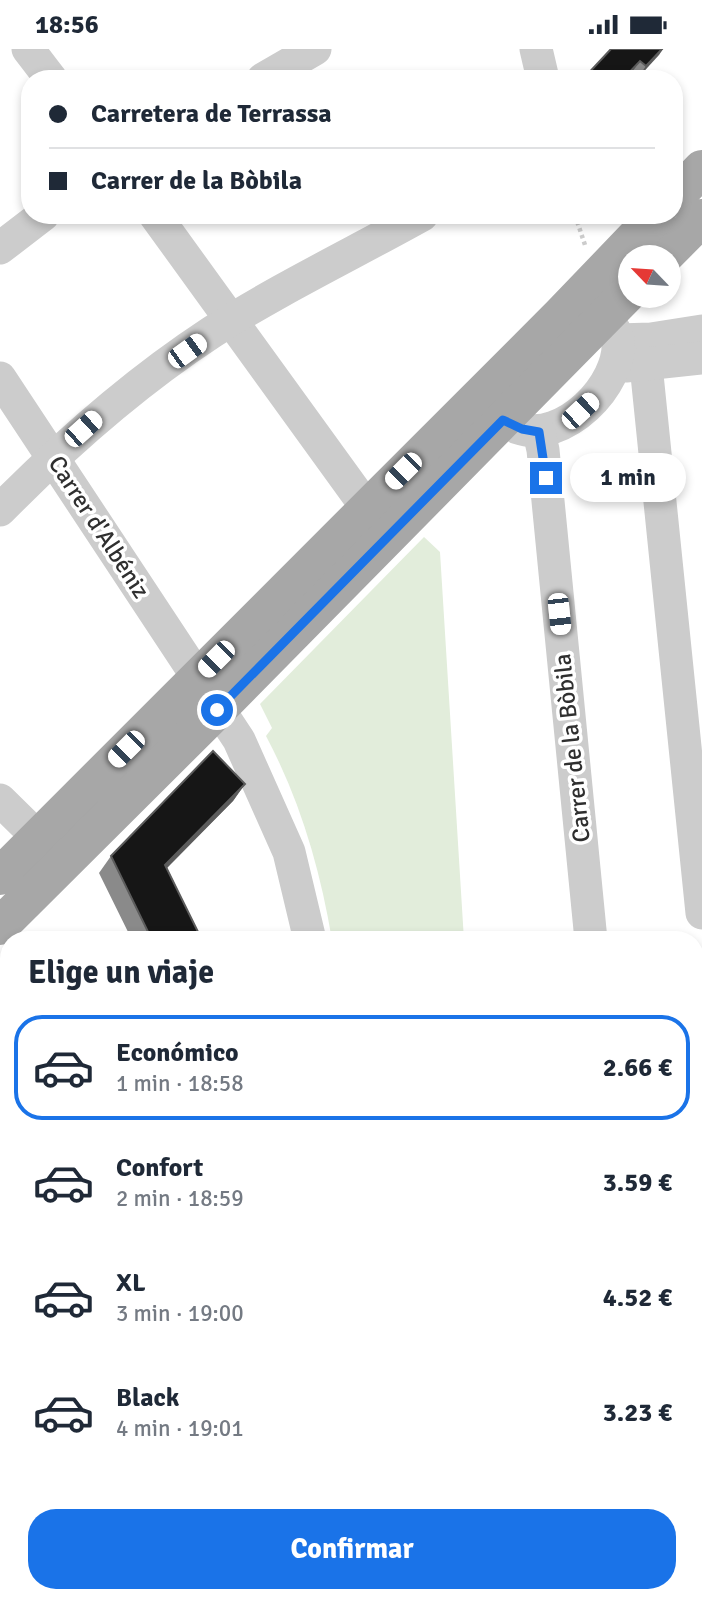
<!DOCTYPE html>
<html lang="es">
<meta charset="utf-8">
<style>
:root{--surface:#fff;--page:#f6f6f7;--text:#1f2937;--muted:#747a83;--line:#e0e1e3;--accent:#1a73e8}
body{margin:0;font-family:Signika,sans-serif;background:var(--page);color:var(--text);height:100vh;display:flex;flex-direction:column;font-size:26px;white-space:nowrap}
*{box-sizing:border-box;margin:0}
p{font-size:23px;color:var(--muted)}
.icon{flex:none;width:38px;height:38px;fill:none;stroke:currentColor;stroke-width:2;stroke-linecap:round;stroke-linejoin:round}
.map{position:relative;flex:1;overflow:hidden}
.drawer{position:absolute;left:0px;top:882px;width:704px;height:672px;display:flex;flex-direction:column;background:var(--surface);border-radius:28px 28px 0 0;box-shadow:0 4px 10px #0003}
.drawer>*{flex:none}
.banner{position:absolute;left:21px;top:21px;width:662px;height:154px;border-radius:28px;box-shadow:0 4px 10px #0003;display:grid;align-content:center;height:154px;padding:0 28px;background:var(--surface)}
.needle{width:46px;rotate:295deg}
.tools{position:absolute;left:618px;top:196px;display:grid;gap:14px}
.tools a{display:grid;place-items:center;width:63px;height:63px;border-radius:50%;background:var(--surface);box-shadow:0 4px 10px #0003;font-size:35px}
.end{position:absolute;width:32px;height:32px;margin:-16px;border:9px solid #1a73e8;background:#fff;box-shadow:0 0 0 4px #fff}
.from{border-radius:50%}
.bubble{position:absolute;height:49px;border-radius:24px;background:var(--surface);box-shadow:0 4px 10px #0003;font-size:23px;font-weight:800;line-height:49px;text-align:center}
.car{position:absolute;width:21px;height:42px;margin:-21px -10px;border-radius:9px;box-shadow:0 0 5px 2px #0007;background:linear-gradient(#fff 24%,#345 0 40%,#fff 0 76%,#345 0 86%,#fff 0)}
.banner b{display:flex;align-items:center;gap:24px;height:66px;font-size:26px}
.banner b+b{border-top:2px solid var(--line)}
.banner i{width:18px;height:18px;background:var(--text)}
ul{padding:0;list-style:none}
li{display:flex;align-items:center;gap:21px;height:105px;margin:0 14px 10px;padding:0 14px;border:4px solid transparent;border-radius:28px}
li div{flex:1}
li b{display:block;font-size:26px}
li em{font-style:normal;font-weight:800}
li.on{border-color:var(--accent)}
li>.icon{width:63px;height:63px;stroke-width:1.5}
h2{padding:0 28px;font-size:32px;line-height:84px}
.cta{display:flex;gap:14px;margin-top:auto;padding:14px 28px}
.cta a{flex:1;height:80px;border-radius:28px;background:var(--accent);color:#fff;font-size:28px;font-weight:800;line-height:80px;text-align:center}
.status{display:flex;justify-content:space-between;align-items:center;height:49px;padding:0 35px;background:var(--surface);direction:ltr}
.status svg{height:19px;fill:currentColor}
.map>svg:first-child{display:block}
.green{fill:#e2eddb}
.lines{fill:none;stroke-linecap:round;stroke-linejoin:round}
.path{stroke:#ccc;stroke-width:4.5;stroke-dasharray:3.5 3.5;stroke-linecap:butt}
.minor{stroke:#ccc;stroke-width:33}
.major{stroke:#a7a7a7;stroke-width:38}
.wall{fill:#8a8a8a}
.shaded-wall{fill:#5c5c5c}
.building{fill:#161616;stroke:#5c5c5c;stroke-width:2}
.route{stroke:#1a73e8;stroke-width:9}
.labels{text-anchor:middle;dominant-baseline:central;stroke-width:7;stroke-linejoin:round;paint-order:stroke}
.street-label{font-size:24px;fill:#2f2f2f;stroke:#fff}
</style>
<div class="status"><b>18:56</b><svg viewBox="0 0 49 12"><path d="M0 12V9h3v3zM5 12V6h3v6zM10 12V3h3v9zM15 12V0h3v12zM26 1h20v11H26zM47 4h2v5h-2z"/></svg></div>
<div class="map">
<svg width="702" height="1554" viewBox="0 0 702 1554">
<rect width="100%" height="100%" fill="#fff"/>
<g class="green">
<path d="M424,488L440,503L464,891H332C320,819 300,751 266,687L272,679L260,655Z"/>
<path d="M695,1016L702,1017V1234L695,1233Z"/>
<path d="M0,1193L9,1196V1545H42L39,1554H0Z"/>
<path d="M695,1458L702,1460V1554H100L103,1545H695Z"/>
</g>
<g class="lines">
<path class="path" d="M575,166L586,199"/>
<g class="minor">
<path d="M28,0L51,30"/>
<path d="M536,0L543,30"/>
<path d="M263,30L315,0"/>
<path d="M155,166L367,459"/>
<path d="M0,199L43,166"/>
<path d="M618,291L651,290L702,282"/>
<path d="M646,316L702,864"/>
<path d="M626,317L702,309"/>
<path d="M0,329L239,691L289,803L310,891"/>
<path d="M518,379C563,395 622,336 618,291C616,275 595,261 584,251"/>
<path d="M539,383L543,401L591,891"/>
<path d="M0,461C65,395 134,334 212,283C279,240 352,205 422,166"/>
<path d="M0,751L56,806"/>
<path d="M695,986H702"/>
<path d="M0,1116L9,1119"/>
<path d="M0,1150L9,1153"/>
<path d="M695,1336L702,1337"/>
<path d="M695,1372L702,1374"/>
<path d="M0,1466L9,1465"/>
<path d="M74,1554L78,1545"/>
</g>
<g class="major">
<path d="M674,149L702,120"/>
<path d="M663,208L702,169"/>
<path d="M0,827L561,266L657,166"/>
<path d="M0,877L217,661L630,242"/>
</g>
</g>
<g class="wall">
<path d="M611,0H663L637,30L631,25Z"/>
<path d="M245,735L233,752L167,819L202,891H132L99,824L111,807Z"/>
</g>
<g class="shaded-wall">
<path d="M662,0H663L659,6L637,30L646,17Z"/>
<path d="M640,12L627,30H623Z"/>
<path d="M245,735L233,752L153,833L165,816Z"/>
<path d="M0,1050L9,1053V1075L0,1071Z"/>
<path d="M105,1545H159L182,1554H107L101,1552Z"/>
</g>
<g class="building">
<path d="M611,0H662L646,17L640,12L623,30H583Z"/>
<path d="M674,88L678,92L674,97Z"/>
<path d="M213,702L245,735L165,816L202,891H152L111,807Z"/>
<path d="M9,936V1053L0,1050V938Z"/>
<path d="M159,1545H277L274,1554H182Z"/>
</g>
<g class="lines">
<path class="route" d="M217,661L503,371L522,380L539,383L546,429"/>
</g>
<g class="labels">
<g class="street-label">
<text transform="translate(99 478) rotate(57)">Carrer d'Albéniz</text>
<text transform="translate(572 699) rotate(-96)">Carrer de la Bòbila</text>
</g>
</g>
</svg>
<div class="tools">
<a><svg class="needle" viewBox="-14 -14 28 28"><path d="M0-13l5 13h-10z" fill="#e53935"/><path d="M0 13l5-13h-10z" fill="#747a83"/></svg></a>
</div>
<i class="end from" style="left:217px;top:661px"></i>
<i class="end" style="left:546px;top:429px"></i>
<div class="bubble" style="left:570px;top:404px;width:116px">1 min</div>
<i class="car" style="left:187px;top:302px;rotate:54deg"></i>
<i class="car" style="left:580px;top:362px;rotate:47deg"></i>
<i class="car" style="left:83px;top:380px;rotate:48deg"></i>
<i class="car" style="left:403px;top:422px;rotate:225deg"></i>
<i class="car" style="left:559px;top:565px;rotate:174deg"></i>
<i class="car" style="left:216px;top:610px;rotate:225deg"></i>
<i class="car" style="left:126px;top:700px;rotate:225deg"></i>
<div class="banner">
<b><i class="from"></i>Carretera de Terrassa</b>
<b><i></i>Carrer de la Bòbila</b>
</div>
<section class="drawer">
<h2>Elige un viaje</h2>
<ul>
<li class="on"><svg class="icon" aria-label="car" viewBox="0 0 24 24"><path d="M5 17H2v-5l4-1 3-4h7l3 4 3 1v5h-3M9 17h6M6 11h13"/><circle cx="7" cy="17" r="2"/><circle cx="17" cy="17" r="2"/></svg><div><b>Económico</b><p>1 min · 18:58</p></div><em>2.66 €</em></li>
<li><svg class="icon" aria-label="car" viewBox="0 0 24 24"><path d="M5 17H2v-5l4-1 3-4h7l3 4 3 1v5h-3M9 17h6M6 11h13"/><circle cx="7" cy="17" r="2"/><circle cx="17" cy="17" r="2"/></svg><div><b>Confort</b><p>2 min · 18:59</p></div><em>3.59 €</em></li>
<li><svg class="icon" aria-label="car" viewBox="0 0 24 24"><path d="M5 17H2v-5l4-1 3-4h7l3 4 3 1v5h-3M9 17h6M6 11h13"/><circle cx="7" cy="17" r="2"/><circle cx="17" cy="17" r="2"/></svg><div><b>XL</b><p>3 min · 19:00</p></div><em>4.52 €</em></li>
<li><svg class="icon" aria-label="car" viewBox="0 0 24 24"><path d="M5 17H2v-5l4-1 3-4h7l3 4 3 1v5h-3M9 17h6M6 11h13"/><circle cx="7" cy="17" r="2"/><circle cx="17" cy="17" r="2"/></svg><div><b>Black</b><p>4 min · 19:01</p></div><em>3.23 €</em></li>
</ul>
<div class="cta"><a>Confirmar</a></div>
</section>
</div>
